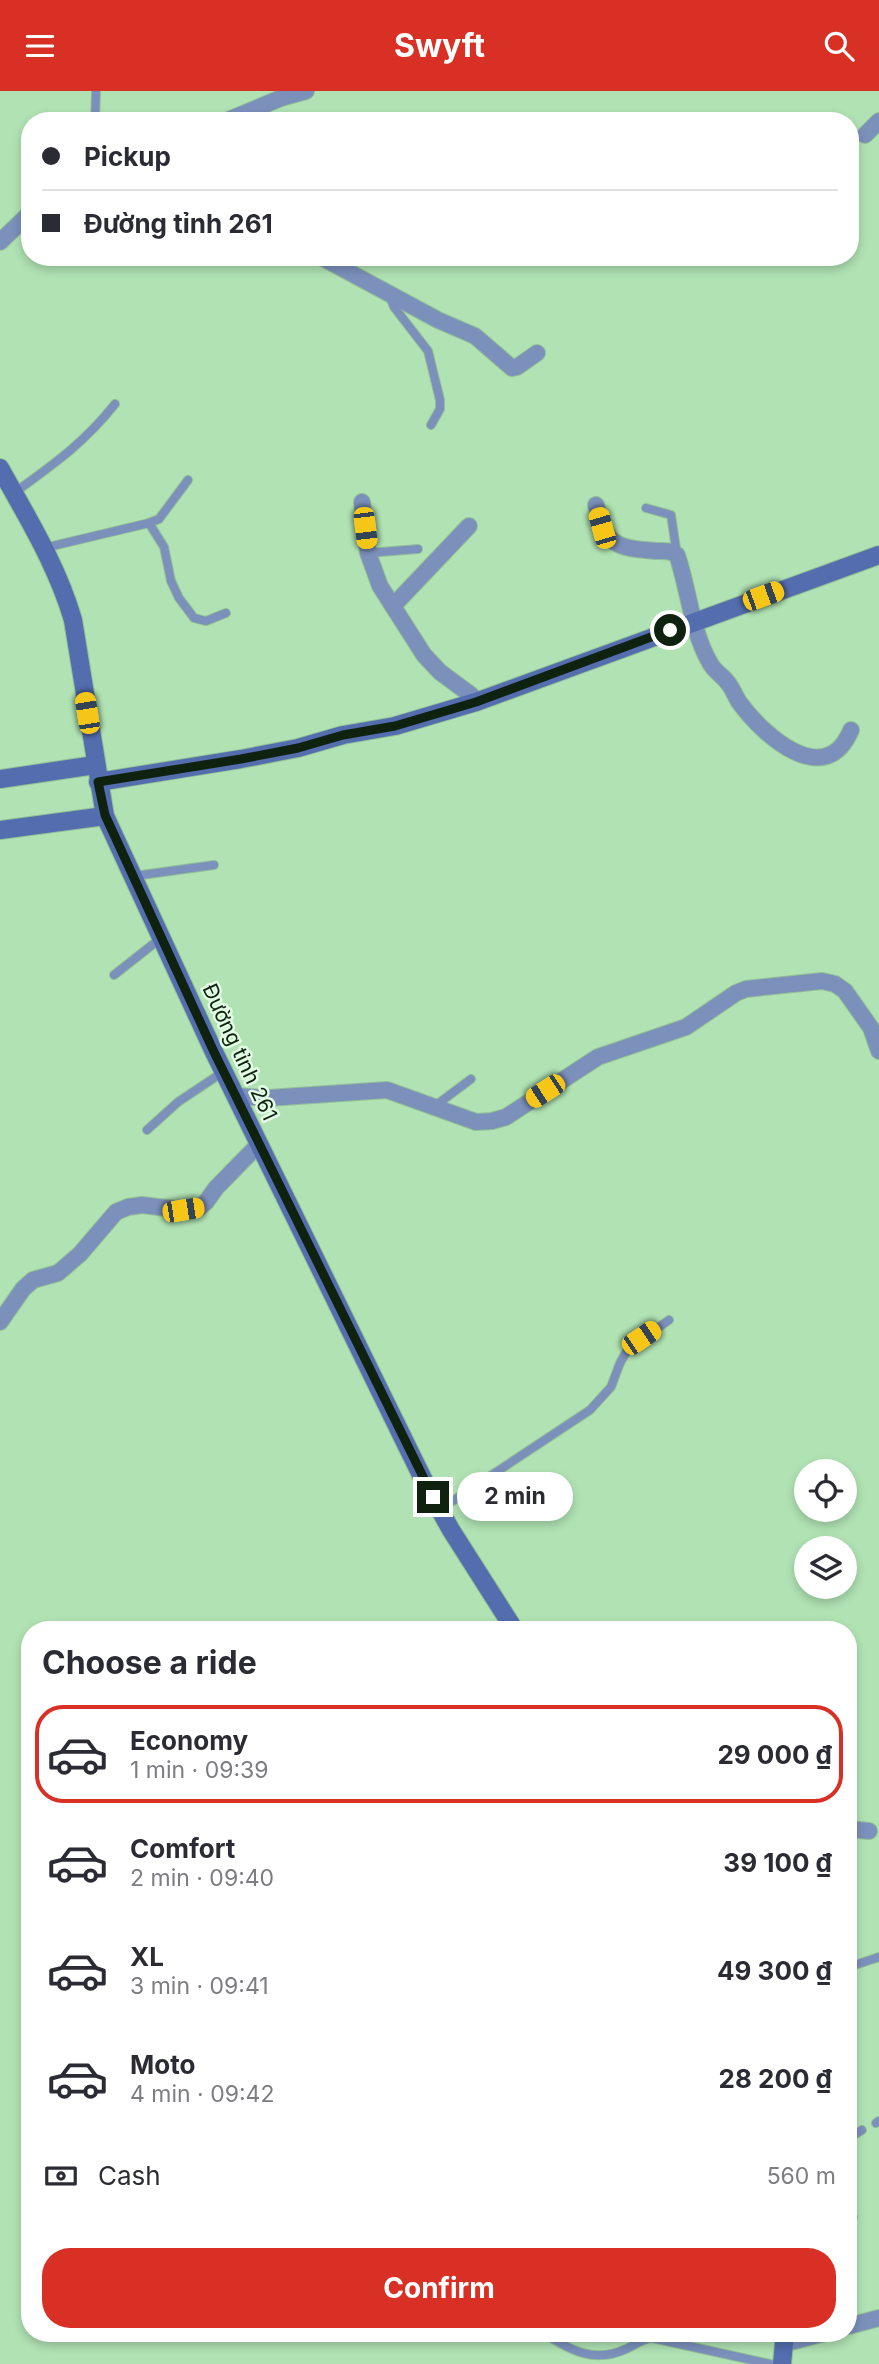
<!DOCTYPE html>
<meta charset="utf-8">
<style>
:root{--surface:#fff;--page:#f7f7f7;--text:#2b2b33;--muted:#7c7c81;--line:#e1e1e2;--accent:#d93025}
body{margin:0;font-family:Inter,sans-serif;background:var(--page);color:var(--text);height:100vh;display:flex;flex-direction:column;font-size:26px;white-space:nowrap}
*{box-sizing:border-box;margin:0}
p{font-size:23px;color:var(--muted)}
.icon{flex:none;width:38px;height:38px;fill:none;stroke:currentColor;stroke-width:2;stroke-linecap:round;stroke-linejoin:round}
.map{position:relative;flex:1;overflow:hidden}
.sheet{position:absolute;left:21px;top:1530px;width:836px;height:721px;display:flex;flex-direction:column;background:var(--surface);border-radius:28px;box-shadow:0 4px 10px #0003}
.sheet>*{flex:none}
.guide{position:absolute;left:21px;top:21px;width:838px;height:154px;border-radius:28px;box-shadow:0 4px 10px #0003;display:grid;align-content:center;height:154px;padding:0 21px;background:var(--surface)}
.controls{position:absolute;left:794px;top:1368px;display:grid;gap:14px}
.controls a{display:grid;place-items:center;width:63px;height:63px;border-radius:50%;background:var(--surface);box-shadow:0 4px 10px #0003;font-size:35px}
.end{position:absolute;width:32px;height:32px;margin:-16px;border:9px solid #0f2210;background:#fff;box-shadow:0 0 0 4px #fff}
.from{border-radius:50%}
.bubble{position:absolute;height:49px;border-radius:24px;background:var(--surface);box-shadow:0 4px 10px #0003;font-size:23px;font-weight:700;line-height:49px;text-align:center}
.car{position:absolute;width:21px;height:42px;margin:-21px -10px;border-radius:9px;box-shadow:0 0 5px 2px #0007;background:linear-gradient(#f5c518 24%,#345 0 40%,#f5c518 0 76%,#345 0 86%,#f5c518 0)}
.guide b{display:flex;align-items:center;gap:24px;height:66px;font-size:26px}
.guide b+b{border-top:2px solid var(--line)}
.guide i{width:18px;height:18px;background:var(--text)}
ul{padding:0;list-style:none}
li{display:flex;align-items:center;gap:21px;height:98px;margin:0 14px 10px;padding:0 7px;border:4px solid transparent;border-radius:28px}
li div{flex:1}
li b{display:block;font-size:26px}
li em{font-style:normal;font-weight:700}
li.current{border-color:var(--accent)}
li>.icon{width:63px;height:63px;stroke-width:1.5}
h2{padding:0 21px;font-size:32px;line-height:84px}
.pay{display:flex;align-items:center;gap:18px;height:77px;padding:0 21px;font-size:26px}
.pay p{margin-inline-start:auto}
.button{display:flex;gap:14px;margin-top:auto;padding:14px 21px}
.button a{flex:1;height:80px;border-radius:28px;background:var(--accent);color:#fff;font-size:28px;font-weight:700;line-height:80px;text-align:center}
header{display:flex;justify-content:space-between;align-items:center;height:91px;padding:0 21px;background:var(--accent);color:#fff;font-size:32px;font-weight:700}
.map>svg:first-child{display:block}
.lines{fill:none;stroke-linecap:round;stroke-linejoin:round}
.lane-casing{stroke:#93bf96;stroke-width:10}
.street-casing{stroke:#93bf96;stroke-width:18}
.secondary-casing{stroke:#93bf96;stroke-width:20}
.lane{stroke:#7c90bc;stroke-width:8}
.street{stroke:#7c90bc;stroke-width:16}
.secondary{stroke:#536dae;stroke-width:18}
.route{stroke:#0f2210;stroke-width:9}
.labels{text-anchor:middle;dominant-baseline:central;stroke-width:5;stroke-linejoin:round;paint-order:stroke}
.street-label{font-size:21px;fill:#0f2210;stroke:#e3fce4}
</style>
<header><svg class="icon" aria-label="menu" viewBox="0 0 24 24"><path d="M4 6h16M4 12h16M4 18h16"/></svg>Swyft<svg class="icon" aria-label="search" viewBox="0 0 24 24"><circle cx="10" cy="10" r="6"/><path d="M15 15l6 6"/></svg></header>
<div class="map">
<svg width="879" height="2273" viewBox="0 0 879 2273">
<rect width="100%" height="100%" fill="#b0e2b3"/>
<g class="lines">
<g class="lane-casing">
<g id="lane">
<path d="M95,30L96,0"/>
<path d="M390,206L394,216L428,260L440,309V318L431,334"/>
<path d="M14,402C54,373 84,352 115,313"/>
<path d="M646,417L671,424L677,464"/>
<path d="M149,432L164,456L171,490L179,507L194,527L206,530L226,522"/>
<path d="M44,457L149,432L159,428L188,389"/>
<path d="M368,462L418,458"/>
<path d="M134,785L214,774"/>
<path d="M114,884L161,847"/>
<path d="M435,1015L471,988"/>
<path d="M147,1039L178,1011L223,981"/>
<path d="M439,1419L590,1319L611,1296L620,1272L628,1258L669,1229"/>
<path d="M849,1876L879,1866"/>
<path d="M876,2032L879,2030"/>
<path d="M849,2047L862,2039"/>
<path d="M849,2133L853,2126"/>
<path d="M543,2242C571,2259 593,2273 626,2258C635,2254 642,2248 652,2247L770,2273"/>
</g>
</g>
<g class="street-casing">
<g id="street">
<path d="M226,30L281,7L306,0"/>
<path d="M865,44L879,30"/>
<path d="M0,151L30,122"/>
<path d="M321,166L438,229L475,245L512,277L517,276L537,262"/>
<path d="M362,411L368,462L380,495L424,564L440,581L471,604L476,611"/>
<path d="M596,414C607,454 614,457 656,460C664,460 670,459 677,464C689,499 691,539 710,572C714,580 723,585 728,592C733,598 735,605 739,611C762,643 825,701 851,639"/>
<path d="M393,515L469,435"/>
<path d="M235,1005L268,1007L387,999L476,1031L492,1030L506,1026L598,966L686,936L736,902L746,898L822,890L835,893L845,900L871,937L879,960"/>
<path d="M0,1231L23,1198L33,1189L58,1182L80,1163L116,1121L128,1116L142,1114L183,1119L199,1117L206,1111L216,1097L259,1053"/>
<path d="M849,1738L869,1740"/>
<path d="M849,2235L879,2227"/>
<path d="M783,2253L825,2242"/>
</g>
</g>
<g class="secondary-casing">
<g id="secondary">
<path d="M0,377C27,426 57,474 73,529L105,725L214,961L426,1394L451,1439L514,1538"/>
<path d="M0,688L95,674"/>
<path d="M98,691L241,668L298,657L343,644L395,635L476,611L879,464"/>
<path d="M0,739L105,725"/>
<path d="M782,2273L785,2242"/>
</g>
</g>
<use href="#lane" class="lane"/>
<use href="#street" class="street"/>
<use href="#secondary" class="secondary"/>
</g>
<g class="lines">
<path class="route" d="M433,1406L214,961L105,724L98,691L241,668L298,657L343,644L395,635L476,611L670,539"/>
</g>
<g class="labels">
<g class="street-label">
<text transform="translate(240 961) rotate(65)">Đường tỉnh 261</text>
</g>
</g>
</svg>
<div class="controls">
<a><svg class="icon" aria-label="locate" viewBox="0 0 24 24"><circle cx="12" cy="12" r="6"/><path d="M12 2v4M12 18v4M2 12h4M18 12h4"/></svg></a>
<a><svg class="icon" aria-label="layers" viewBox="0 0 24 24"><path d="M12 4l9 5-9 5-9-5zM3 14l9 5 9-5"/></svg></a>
</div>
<i class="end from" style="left:670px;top:539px"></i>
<i class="end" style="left:433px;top:1406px"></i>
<div class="bubble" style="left:457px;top:1381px;width:116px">2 min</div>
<i class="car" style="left:365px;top:437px;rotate:173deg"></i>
<i class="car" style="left:602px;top:437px;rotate:344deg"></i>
<i class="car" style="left:763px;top:505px;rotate:70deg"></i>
<i class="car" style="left:87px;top:622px;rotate:351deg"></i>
<i class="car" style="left:545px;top:1000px;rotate:237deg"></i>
<i class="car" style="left:183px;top:1119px;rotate:81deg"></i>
<i class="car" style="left:641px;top:1247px;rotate:56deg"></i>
<div class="guide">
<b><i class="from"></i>Pickup</b>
<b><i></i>Đường tỉnh 261</b>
</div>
<section class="sheet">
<h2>Choose a ride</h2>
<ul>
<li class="current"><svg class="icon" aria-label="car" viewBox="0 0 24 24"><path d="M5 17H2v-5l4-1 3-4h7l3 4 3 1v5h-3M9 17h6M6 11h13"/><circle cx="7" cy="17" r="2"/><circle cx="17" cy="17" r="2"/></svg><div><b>Economy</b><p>1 min · 09:39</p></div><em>29 000 ₫</em></li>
<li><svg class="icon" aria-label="car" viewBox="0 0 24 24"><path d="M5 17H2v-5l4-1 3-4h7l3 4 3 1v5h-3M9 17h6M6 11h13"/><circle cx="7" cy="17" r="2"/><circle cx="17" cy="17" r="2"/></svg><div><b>Comfort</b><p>2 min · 09:40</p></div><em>39 100 ₫</em></li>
<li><svg class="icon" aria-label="car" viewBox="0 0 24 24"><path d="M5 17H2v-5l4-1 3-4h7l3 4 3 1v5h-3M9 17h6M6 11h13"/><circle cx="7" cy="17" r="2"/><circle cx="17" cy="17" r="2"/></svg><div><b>XL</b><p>3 min · 09:41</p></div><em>49 300 ₫</em></li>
<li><svg class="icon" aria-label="car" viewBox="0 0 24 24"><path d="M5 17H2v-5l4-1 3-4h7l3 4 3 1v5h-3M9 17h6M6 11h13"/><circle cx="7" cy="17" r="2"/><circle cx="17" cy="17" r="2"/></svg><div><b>Moto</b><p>4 min · 09:42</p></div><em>28 200 ₫</em></li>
</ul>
<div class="pay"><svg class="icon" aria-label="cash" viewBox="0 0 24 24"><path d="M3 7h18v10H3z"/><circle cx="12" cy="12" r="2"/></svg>Cash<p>560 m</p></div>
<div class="button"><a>Confirm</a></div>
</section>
</div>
